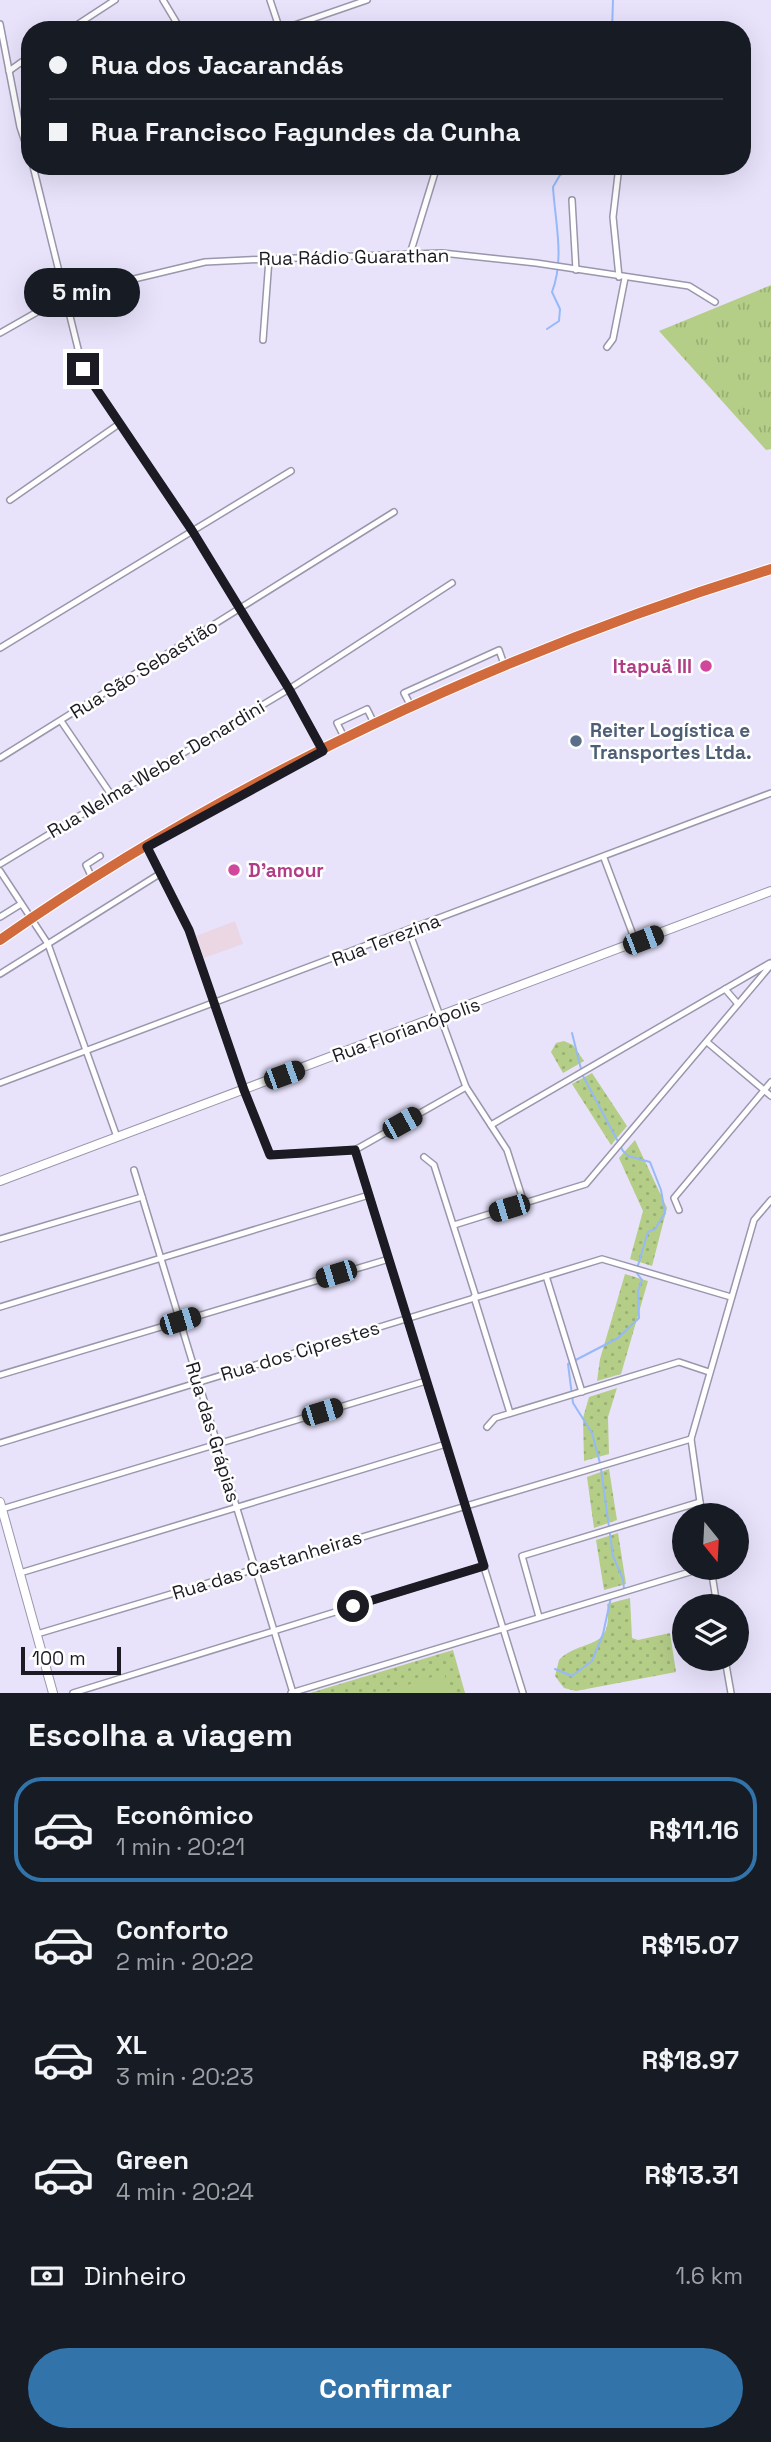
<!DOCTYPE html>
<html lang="pt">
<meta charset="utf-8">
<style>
:root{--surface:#171b24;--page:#20242c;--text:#f1f3f6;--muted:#9ea1a6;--line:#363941;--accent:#3273aa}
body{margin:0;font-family:"Space Grotesk",sans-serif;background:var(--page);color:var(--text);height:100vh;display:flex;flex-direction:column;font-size:26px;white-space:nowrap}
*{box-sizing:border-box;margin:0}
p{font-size:23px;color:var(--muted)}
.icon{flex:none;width:38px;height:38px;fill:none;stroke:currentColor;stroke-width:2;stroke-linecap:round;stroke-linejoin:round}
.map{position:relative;height:1693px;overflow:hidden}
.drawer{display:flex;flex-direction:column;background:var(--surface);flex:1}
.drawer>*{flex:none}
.top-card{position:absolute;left:21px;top:21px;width:730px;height:154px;border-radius:28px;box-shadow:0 7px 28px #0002;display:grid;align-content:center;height:154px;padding:0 28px;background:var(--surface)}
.needle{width:46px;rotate:162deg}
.fabs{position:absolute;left:672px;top:1503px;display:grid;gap:14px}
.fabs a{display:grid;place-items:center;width:77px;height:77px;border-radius:50%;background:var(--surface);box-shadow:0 7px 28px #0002;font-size:35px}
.scale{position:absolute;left:21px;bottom:18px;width:100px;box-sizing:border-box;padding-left:7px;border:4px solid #1c1b23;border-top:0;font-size:19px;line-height:24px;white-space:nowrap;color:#1c1b23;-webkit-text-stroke:5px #fff;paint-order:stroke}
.end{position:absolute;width:32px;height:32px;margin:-16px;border:9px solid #1c1b23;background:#fff;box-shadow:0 0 0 4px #fff}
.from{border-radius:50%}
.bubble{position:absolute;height:49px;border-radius:24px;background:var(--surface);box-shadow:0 7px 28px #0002;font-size:23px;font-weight:600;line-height:49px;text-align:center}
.car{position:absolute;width:21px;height:42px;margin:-21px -10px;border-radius:9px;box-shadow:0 0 5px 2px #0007;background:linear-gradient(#222 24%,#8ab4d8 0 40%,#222 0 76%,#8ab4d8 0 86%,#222 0)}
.top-card b{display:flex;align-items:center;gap:24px;height:66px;font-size:26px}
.top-card b+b{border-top:2px solid var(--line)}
.top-card i{width:18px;height:18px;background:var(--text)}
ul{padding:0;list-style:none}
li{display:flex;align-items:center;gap:21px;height:105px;margin:0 14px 10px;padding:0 14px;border:4px solid transparent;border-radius:28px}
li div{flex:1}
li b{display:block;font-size:26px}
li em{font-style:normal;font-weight:600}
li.on{border-color:var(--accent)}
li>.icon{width:63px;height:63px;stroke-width:1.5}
h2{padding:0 28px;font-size:32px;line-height:84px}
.pay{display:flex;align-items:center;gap:18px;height:77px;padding:0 28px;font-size:26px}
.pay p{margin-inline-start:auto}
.cta{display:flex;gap:14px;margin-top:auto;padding:14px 28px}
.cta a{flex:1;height:80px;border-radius:42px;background:var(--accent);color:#fff;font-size:28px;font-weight:600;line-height:80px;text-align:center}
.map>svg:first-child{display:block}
.medical{fill:#ebd6e4}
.grass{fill:url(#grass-tufts)}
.park{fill:url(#park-dots)}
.garden{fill:#b4cd87}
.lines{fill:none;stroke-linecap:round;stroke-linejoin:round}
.stream{stroke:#96b9f8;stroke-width:2}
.street-casing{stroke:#9a96ac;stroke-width:8}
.secondary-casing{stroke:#9a96ac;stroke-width:10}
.highway-casing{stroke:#fff;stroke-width:12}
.street{stroke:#fff;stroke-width:5}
.secondary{stroke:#fff;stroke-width:8}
.highway{stroke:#d16a3c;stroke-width:10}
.route{stroke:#1c1b23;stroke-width:9}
.hotel-dot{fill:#d1479c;stroke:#fff;stroke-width:2.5}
.service-dot{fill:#5c6f8a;stroke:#fff;stroke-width:2.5}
.labels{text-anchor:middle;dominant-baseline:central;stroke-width:5;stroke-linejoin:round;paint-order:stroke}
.street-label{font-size:19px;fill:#1c1b23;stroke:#fff}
.hotel-label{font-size:19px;font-weight:bold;fill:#b23c85;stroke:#fff;text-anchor:end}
.service-label{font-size:19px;font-weight:bold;fill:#4e5e75;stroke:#fff;text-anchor:start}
</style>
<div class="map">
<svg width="771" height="1693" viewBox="0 0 771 1693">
<defs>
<pattern id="grass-tufts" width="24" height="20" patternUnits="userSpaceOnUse" patternTransform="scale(1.75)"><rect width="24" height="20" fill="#b4cd87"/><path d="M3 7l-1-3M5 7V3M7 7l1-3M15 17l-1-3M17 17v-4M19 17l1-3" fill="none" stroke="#9aaf74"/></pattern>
<pattern id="park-dots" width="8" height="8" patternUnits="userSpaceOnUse" patternTransform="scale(1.75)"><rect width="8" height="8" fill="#b4cd87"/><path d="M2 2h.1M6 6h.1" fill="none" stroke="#9aaf74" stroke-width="1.8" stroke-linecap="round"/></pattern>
</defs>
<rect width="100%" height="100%" fill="#e8e3fb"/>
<path class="medical" d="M235,921L243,944L204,958L196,936Z"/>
<path class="grass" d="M771,285V449L766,450L659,331Z"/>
<g class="park">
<path d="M564,1041L573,1045L584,1061L563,1073L551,1052L556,1043Z"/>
<path d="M592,1073L627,1126L611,1145L572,1084Z"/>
<path d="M635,1140L667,1208L652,1266L630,1259L643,1211L619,1158Z"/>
<path d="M625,1274L648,1281L621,1374L597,1381L600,1359Z"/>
<path d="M617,1388L608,1417L609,1454L584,1461L583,1418L589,1397Z"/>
<path d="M609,1469L617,1520L594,1528L587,1477Z"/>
<path d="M618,1533L626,1584L604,1590L596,1540Z"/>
<path d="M630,1598L632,1638L638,1640L670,1633L676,1672L576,1691L564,1688L555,1676L559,1660C582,1637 614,1653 607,1604Z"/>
<path d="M453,1650L465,1693H310Z"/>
</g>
<path class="garden" d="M444,1673L450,1693H387L386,1692Z"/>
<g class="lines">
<g class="stream">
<path d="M612,30L613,0"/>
<path d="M547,329L559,321L560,309L552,292C565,258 555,222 553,187L560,175L568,171V166"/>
<path d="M572,1033L581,1069"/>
<path d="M582,1074L623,1151L628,1156L650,1162L661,1190L665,1213L655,1229L648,1232L636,1272L642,1280L638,1291L639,1318L618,1338L568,1364L573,1403L592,1433L600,1463"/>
<path d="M601,1469L613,1556L623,1579L624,1589"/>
<path d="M555,1669L572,1676L592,1661L603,1634L611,1597"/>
</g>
<g class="street-casing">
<g id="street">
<path d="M163,0L181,30"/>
<path d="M270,0L280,30"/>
<path d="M0,24L20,127L30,157"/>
<path d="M69,30L115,0"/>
<path d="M280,30L367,0"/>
<path d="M9,71L30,56"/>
<path d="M33,166L83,369L193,532L289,689L323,750"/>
<path d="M572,200L576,270"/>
<path d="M410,254L437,166"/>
<path d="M619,277L613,217L619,166"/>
<path d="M0,333L67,295L205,262L269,259L442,253L536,263L689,286L715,302"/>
<path d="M263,340L269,259"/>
<path d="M607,347L613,339L625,278"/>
<path d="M10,500L119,424"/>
<path d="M0,648L291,471"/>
<path d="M412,708L404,693L499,650L505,667"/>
<path d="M61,721L112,796"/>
<path d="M345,739L337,723L367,709L375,725"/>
<path d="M0,758L394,512"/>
<path d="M147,847L189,930L244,1090L270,1155L355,1150L466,1087"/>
<path d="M604,858L636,943"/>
<path d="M0,864L289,689L452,583"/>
<path d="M0,871L48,944L117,1137"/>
<path d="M93,880L86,865L100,856"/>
<path d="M0,917L21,904"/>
<path d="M409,931L466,1087L507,1150L524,1203"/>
<path d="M0,974L161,873"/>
<path d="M725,989L738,1004"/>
<path d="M707,1042L771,1096"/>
<path d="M0,1083L771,793"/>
<path d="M491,1125L770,963"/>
<path d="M355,1150L523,1693"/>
<path d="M424,1157L434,1165L476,1297"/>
<path d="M134,1170L293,1693"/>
<path d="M679,1210L674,1198L771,1082"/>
<path d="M454,1225L586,1184L771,965"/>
<path d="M0,1239L142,1197"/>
<path d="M546,1276L582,1392"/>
<path d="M474,1297L510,1413"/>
<path d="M0,1307L369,1195"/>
<path d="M0,1375L389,1259"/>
<path d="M487,1427L495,1418L679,1362L709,1372"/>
<path d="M0,1443L602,1259L731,1297"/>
<path d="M2,1509L426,1381"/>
<path d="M702,1516L691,1439L754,1220L771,1200"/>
<path d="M711,1568L717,1606"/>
<path d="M20,1573L446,1444"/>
<path d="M539,1617L522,1556L700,1502"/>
<path d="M37,1634L691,1439"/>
<path d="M725,1659L731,1693"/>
<path d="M73,1693L484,1566"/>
<path d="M291,1693L703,1568"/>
</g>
</g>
<g class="secondary-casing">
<g id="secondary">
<path d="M0,1181L771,891"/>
<path d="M0,1502L53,1693"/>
</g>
</g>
<g class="highway-casing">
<path id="highway" d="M0,940C228,780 505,651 771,569"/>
</g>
<use href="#street" class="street"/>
<use href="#secondary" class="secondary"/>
<use href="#highway" class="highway"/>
</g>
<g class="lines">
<path class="route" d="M83,369L193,532L289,689L323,751L147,847L189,930L244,1090L270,1155L355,1150L484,1566L353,1606"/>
</g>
<g class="hotel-dot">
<circle cx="706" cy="666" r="7"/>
<circle cx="234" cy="870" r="7"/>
</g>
<circle class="service-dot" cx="576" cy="741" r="7"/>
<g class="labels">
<g class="street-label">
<text transform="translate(354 257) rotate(-1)">Rua Rádio Guarathan</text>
<text transform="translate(144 669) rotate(-32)">Rua São Sebastião</text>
<text transform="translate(156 769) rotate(-31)">Rua Nelma Weber Denardini</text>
<text transform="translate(386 940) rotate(-21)">Rua Terezina</text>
<text transform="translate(406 1030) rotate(-20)">Rua Florianópolis</text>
<text transform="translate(300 1351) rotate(-17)">Rua dos Ciprestes</text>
<text transform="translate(213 1432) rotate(73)">Rua das Grápias</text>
<text transform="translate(267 1565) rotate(-17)">Rua das Castanheiras</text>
</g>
<g class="hotel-label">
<text x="692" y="666">Itapuã III</text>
<text x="248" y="870" text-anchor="start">D'amour</text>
</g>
<g class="service-label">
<text x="590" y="730">Reiter Logística e<tspan x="590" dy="22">Transportes Ltda.</tspan></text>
</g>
</g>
</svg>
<div class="fabs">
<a><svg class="needle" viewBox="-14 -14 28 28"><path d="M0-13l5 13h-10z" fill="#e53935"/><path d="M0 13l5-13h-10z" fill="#9ea1a6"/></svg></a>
<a><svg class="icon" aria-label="layers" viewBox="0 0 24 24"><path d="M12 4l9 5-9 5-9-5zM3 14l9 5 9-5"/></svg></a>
</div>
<div class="scale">100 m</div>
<i class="end from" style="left:353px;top:1606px"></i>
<i class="end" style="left:83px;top:369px"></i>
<div class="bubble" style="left:24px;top:268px;width:116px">5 min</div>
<i class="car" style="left:643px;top:940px;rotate:69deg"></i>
<i class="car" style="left:284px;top:1075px;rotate:70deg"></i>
<i class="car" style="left:402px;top:1123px;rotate:61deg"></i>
<i class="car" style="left:509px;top:1208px;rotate:253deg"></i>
<i class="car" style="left:336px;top:1274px;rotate:253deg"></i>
<i class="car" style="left:180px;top:1321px;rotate:73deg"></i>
<i class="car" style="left:322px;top:1412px;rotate:73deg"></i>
<div class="top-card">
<b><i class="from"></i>Rua dos Jacarandás</b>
<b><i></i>Rua Francisco Fagundes da Cunha</b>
</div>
</div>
<section class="drawer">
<h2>Escolha a viagem</h2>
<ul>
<li class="on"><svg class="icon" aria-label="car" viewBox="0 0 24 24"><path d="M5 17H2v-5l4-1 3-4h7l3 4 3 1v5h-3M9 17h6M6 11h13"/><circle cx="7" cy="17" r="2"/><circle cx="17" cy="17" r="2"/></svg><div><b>Econômico</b><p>1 min · 20:21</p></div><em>R$11.16</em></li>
<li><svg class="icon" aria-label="car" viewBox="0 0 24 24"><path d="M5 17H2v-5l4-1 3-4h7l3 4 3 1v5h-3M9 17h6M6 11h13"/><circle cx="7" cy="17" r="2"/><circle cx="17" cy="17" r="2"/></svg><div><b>Conforto</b><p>2 min · 20:22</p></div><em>R$15.07</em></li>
<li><svg class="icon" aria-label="car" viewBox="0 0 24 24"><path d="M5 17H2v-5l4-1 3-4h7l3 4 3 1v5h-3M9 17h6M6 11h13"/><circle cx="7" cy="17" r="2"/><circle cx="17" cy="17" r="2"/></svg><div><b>XL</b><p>3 min · 20:23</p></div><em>R$18.97</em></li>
<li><svg class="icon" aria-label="car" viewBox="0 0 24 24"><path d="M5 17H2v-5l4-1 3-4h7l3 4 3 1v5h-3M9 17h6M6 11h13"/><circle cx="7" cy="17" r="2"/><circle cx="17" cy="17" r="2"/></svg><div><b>Green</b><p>4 min · 20:24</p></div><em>R$13.31</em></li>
</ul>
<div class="pay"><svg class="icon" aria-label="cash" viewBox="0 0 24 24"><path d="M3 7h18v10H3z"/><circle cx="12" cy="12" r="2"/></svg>Dinheiro<p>1.6 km</p></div>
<div class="cta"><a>Confirmar</a></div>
</section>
